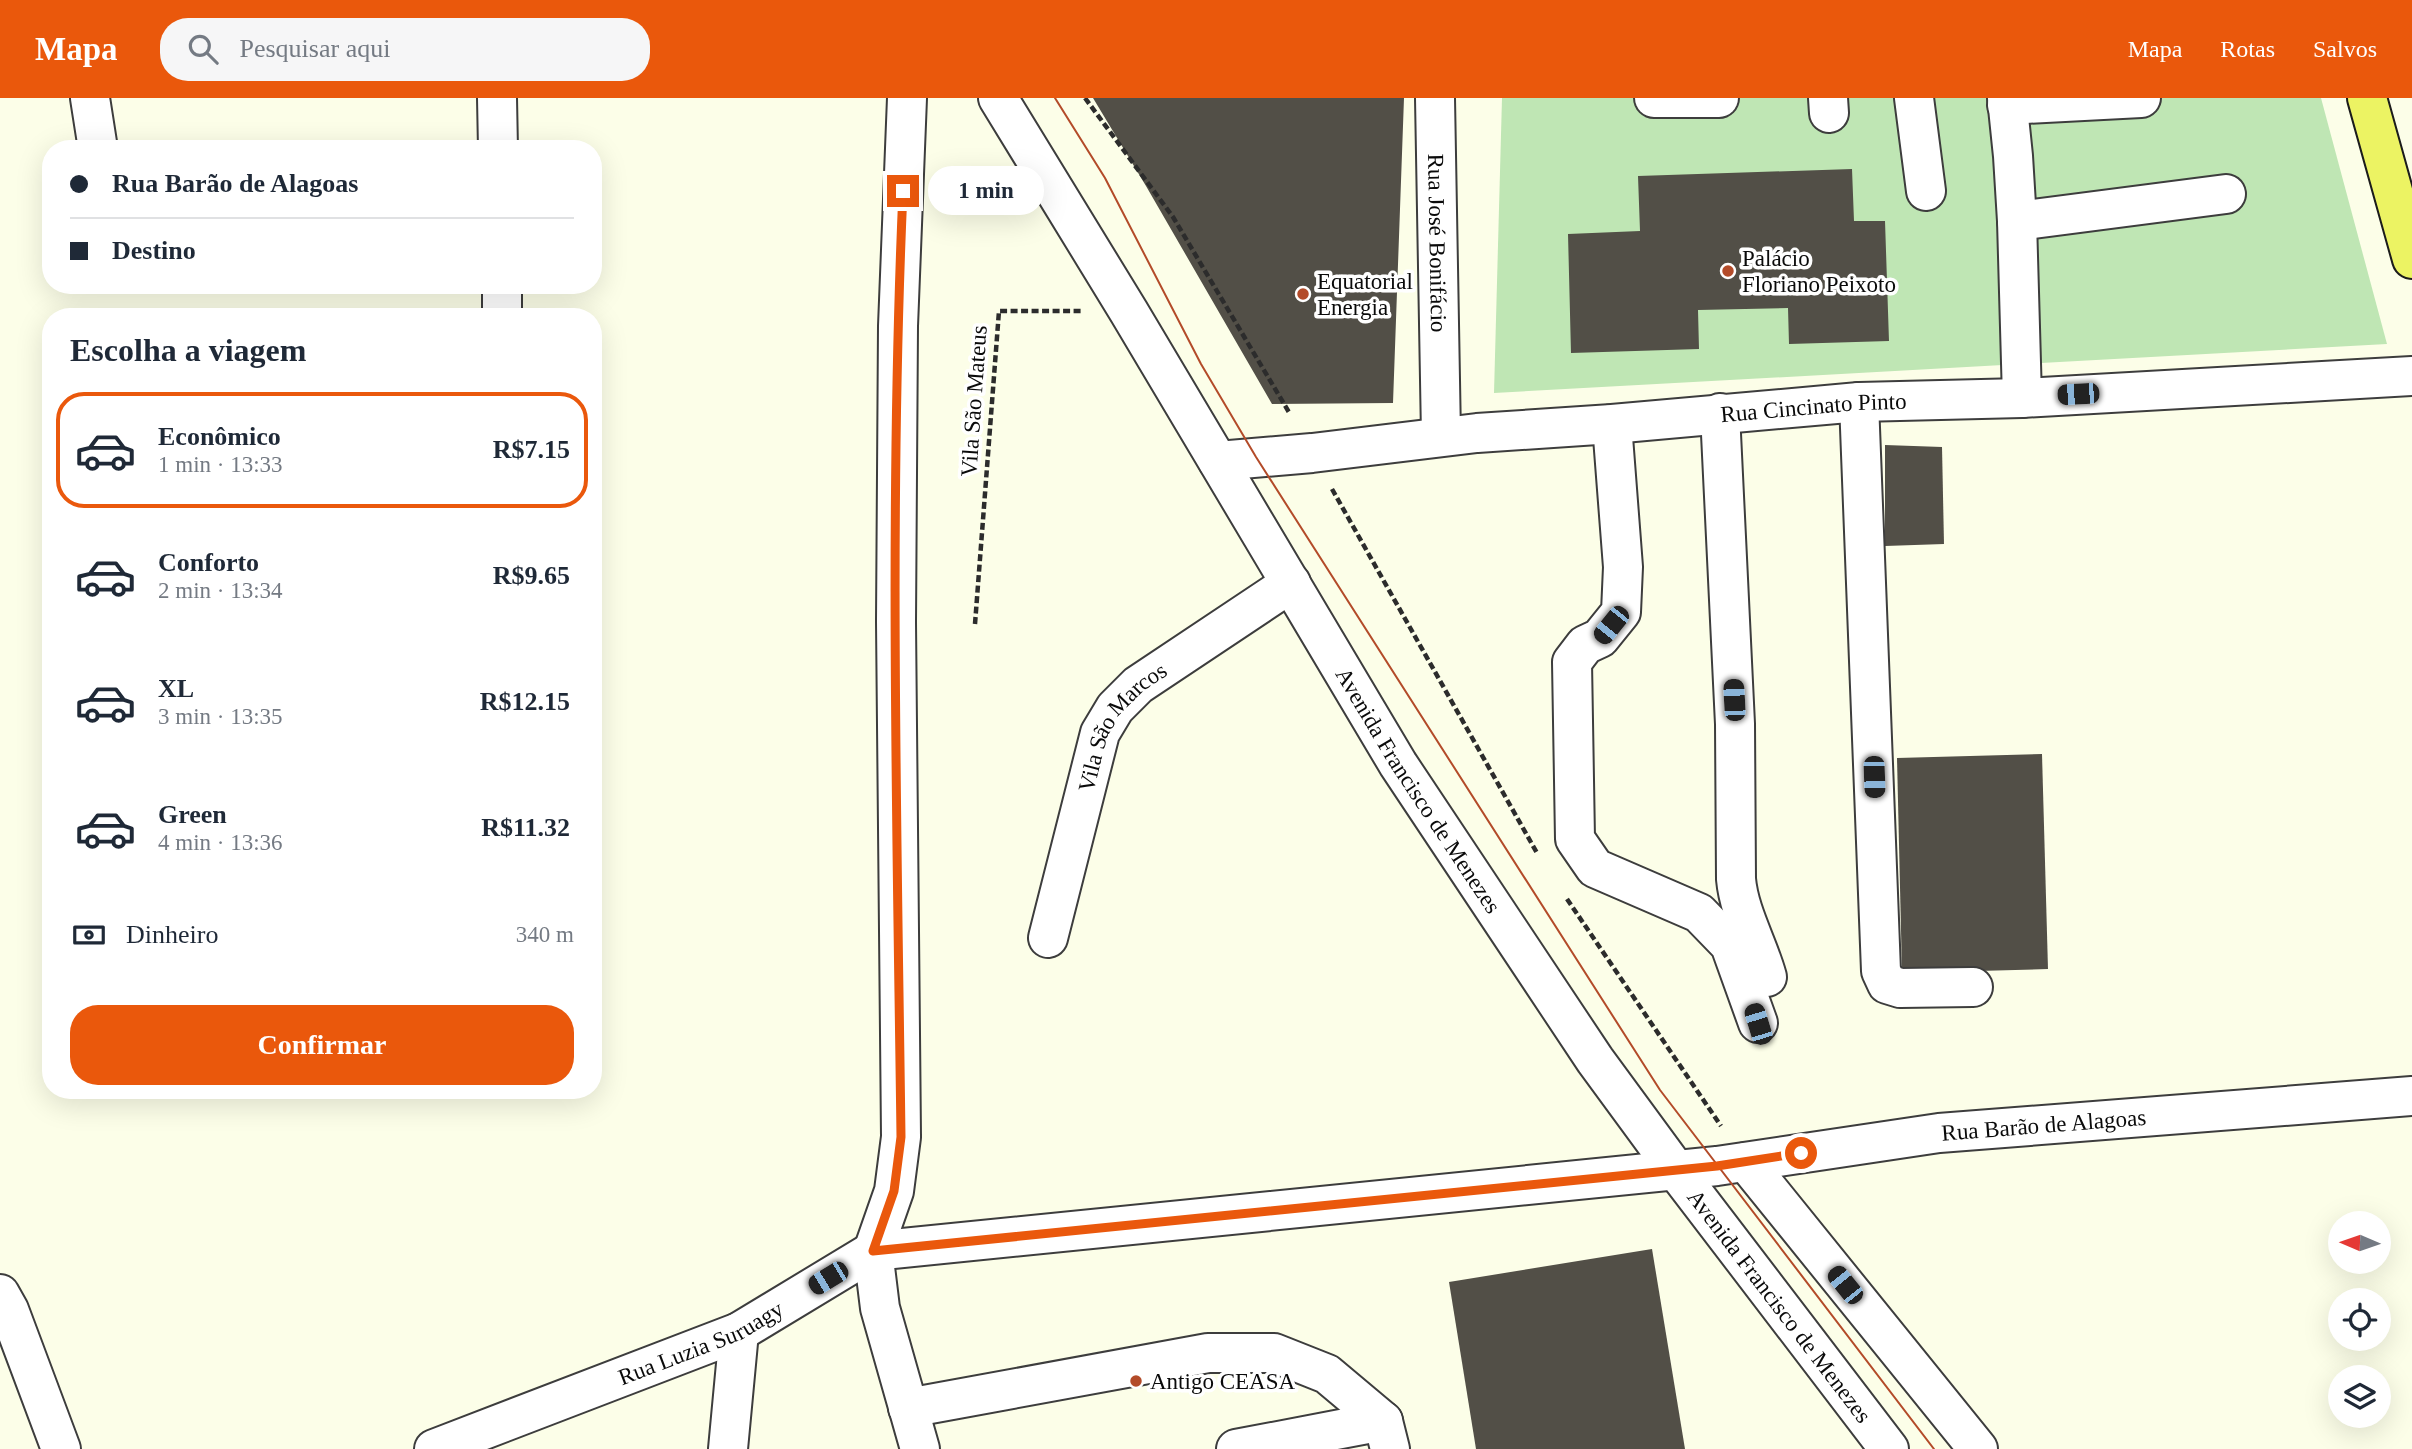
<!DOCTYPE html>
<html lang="pt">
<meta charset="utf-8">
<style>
:root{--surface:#fff;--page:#f6f6f7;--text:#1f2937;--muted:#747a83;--line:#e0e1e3;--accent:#ea580c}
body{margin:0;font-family:"Times New Roman",serif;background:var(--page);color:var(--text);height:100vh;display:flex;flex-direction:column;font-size:26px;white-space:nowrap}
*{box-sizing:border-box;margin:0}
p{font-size:23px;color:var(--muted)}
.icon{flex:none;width:38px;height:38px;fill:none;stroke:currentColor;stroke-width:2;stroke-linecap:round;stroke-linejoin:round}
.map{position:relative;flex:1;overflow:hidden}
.details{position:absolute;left:42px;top:210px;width:560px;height:791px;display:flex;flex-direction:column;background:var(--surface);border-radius:28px;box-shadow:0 7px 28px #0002}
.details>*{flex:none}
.hud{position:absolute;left:42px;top:42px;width:560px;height:154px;border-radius:28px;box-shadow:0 7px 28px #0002;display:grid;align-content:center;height:154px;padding:0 28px;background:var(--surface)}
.needle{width:46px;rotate:272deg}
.fabs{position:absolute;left:2328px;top:1113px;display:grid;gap:14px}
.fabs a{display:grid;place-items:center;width:63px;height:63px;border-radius:50%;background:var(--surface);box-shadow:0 7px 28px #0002;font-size:35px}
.end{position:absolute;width:32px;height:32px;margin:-16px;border:9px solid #ea580c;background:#fff;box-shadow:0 0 0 4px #fff}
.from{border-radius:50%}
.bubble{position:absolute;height:49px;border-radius:24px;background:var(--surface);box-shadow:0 7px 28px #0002;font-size:23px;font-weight:800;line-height:49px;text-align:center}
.car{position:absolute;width:21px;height:42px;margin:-21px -10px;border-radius:9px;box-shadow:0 0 5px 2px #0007;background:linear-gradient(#222 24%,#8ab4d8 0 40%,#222 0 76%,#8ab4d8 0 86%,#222 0)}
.hud b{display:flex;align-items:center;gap:24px;height:66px;font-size:26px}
.hud b+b{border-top:2px solid var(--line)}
.hud i{width:18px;height:18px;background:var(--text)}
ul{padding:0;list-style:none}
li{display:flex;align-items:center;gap:21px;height:116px;margin:0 14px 10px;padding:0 14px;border:4px solid transparent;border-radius:28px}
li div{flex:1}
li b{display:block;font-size:26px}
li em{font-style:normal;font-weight:800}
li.current{border-color:var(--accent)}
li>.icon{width:63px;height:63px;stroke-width:1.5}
h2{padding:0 28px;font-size:32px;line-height:84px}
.pay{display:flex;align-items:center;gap:18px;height:77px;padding:0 28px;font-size:26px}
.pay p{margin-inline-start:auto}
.cta{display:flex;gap:14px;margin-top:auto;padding:14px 28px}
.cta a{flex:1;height:80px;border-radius:28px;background:var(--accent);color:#fff;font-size:28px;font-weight:800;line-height:80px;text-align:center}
header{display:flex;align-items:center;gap:42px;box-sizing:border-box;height:98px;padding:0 35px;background:var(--accent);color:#fff}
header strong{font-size:33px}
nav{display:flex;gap:38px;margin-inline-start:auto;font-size:24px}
.search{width:490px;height:63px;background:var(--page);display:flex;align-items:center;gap:18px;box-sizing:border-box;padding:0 24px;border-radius:28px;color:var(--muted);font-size:26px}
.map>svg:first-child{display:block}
.green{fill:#bfe6b4}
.building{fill:#524f47}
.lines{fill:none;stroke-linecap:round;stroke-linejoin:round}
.minor-casing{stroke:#3d3d3d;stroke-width:42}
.major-casing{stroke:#1b1b1b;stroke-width:42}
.path{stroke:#2c2c2c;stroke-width:4.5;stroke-dasharray:7 3.5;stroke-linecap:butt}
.minor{stroke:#fff;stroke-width:38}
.major{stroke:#ecf363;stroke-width:38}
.tram{stroke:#b34b29;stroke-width:2}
.route{stroke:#ea580c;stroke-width:9}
.poi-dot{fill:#b34b29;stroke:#fff;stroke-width:2.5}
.labels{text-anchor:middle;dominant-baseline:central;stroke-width:7;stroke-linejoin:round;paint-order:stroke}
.street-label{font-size:23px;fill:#0a0a0a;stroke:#fff}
.poi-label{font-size:23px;fill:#0a0a0a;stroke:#fff;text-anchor:start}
</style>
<header>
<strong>Mapa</strong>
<div class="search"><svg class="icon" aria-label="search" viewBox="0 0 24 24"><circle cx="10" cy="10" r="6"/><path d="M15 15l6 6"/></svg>Pesquisar aqui</div>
<nav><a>Mapa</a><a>Rotas</a><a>Salvos</a></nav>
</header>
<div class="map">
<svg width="2412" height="1351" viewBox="0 0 2412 1351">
<rect width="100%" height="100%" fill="#fcfee8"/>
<path class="green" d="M1502,0H2321L2387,246L1494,295Z"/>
<g class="building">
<path d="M1093,0H1404L1393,305L1272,306L1146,88Z"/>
<path d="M1852,71L1854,123H1885L1889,243L1789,246L1788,210L1698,212L1699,251L1571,255L1568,136L1640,133L1638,78Z"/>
<path d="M1885,347L1942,349L1944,446L1885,448Z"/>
<path d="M2042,656L2048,871L1902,875L1897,660Z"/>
<path d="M1652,1151L1685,1351H1476L1449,1184Z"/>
</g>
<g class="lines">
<g class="minor-casing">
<g id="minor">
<path d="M90,0L98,51"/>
<path d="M497,0L498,51"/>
<path d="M907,0L898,228L896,524L901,1039L894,1093L873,1153L880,1210L920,1351"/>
<path id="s1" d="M998,0L1129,214L1398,666L1595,962L1675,1071L1889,1351"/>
<path id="s2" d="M1435,0L1441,338"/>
<path d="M1654,0H1719"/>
<path d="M1828,0L1829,15"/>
<path d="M1914,0L1926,93"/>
<path d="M2007,0L2013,58L2017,123L2022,300"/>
<path d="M2007,7L2141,0"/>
<path d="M2017,123L2226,96"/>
<path d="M502,187V219"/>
<path d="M1859,304L1881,873L1887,886L1900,890L1973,889"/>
<path d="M1720,315L1735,626L1736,781C1739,815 1758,846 1767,879"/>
<path d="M1612,326L1623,469L1621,514L1600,540L1585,547L1572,564L1575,741L1595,770L1699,815L1730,847L1758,925"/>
<path id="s3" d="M1218,363L1312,355L1477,335L1612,326L1859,304L2022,300L2412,278"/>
<path id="s4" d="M1048,840L1100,635L1115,610L1138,587L1291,485"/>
<path d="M1746,1064L1978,1351"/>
<path d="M0,1196L9,1212L61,1351"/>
<path d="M908,1310L1208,1255H1274L1327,1276L1383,1323L1390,1351"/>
<path id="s5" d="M434,1351L739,1234L873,1153L1717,1068L1939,1035L2412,998"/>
<path d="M728,1351L739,1234"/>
<path d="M1236,1351L1383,1323"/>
</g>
</g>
<g class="major-casing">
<path id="major" d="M2367,0L2412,161"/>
</g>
<g class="path">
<path d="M1085,0L1173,119L1290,316"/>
<path d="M1332,391L1537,755"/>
<path d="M975,526L999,213H1083"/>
<path d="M1567,801L1721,1028"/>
</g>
<use href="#minor" class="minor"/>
<use href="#major" class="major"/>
<path class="tram" d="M1055,0L1105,80L1201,266L1256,359L1660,992L1934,1351"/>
</g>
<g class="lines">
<path class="route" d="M903,93C889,408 897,724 901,1039L894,1093L873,1153L1717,1068L1801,1055"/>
</g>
<g class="poi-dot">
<circle cx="1728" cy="173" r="7"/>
<circle cx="1303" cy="196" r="7"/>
<circle cx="1136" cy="1283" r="7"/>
</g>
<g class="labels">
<g class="street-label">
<text stroke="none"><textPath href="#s2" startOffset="145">Rua José Bonifácio</textPath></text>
<text transform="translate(974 303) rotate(-86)">Vila São Mateus</text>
<text stroke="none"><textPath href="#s3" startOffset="598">Rua Cincinato Pinto</textPath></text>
<text stroke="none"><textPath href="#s4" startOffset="228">Vila São Marcos</textPath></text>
<text stroke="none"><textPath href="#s1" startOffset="810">Avenida Francisco de Menezes</textPath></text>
<text stroke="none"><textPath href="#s5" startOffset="1661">Rua Barão de Alagoas</textPath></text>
<text stroke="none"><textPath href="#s1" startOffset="1440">Avenida Francisco de Menezes</textPath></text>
<text stroke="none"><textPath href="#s5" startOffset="287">Rua Luzia Suruagy</textPath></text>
</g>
<g class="poi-label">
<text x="1742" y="160">Palácio<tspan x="1742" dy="26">Floriano Peixoto</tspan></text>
<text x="1317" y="183">Equatorial<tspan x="1317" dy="26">Energia</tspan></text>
<text x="1150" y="1283">Antigo CEASA</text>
</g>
</g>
</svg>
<div class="fabs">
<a><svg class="needle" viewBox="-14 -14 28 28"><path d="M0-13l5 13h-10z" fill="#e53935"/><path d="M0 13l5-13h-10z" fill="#747a83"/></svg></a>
<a><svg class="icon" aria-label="locate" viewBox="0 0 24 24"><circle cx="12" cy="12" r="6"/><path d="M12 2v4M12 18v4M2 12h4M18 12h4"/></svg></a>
<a><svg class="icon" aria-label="layers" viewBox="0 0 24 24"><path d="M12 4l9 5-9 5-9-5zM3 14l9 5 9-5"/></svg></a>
</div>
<i class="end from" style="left:1801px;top:1055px"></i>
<i class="end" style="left:903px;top:93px"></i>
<div class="bubble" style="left:928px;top:68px;width:116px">1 min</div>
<i class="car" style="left:2078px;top:296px;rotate:267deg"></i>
<i class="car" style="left:1611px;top:527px;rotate:219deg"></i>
<i class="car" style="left:1734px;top:602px;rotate:357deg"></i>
<i class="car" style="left:1874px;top:679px;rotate:178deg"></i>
<i class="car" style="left:1758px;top:926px;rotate:343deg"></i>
<i class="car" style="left:828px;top:1180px;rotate:239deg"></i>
<i class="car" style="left:1845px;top:1187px;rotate:321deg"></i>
<div class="hud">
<b><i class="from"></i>Rua Barão de Alagoas</b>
<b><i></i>Destino</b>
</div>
<section class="details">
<h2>Escolha a viagem</h2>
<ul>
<li class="current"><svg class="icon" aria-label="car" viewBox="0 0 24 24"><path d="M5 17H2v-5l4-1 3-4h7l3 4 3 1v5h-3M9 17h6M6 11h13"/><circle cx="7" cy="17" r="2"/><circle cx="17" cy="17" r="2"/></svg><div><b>Econômico</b><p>1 min · 13:33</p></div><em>R$7.15</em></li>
<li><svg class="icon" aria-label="car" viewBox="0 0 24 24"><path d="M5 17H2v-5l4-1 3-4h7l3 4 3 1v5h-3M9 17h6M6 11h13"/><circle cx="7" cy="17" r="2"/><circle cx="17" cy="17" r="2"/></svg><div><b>Conforto</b><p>2 min · 13:34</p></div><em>R$9.65</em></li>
<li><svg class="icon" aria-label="car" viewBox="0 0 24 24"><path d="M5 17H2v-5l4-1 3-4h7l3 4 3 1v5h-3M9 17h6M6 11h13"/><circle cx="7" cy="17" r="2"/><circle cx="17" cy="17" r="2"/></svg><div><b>XL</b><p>3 min · 13:35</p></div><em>R$12.15</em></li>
<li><svg class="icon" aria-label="car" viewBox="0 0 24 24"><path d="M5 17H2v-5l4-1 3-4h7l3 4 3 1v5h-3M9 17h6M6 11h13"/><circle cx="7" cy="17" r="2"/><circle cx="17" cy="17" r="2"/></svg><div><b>Green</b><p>4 min · 13:36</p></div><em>R$11.32</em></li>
</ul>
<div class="pay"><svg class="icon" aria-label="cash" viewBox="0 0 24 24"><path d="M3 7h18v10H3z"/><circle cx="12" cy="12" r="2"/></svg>Dinheiro<p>340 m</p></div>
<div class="cta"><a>Confirmar</a></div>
</section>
</div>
